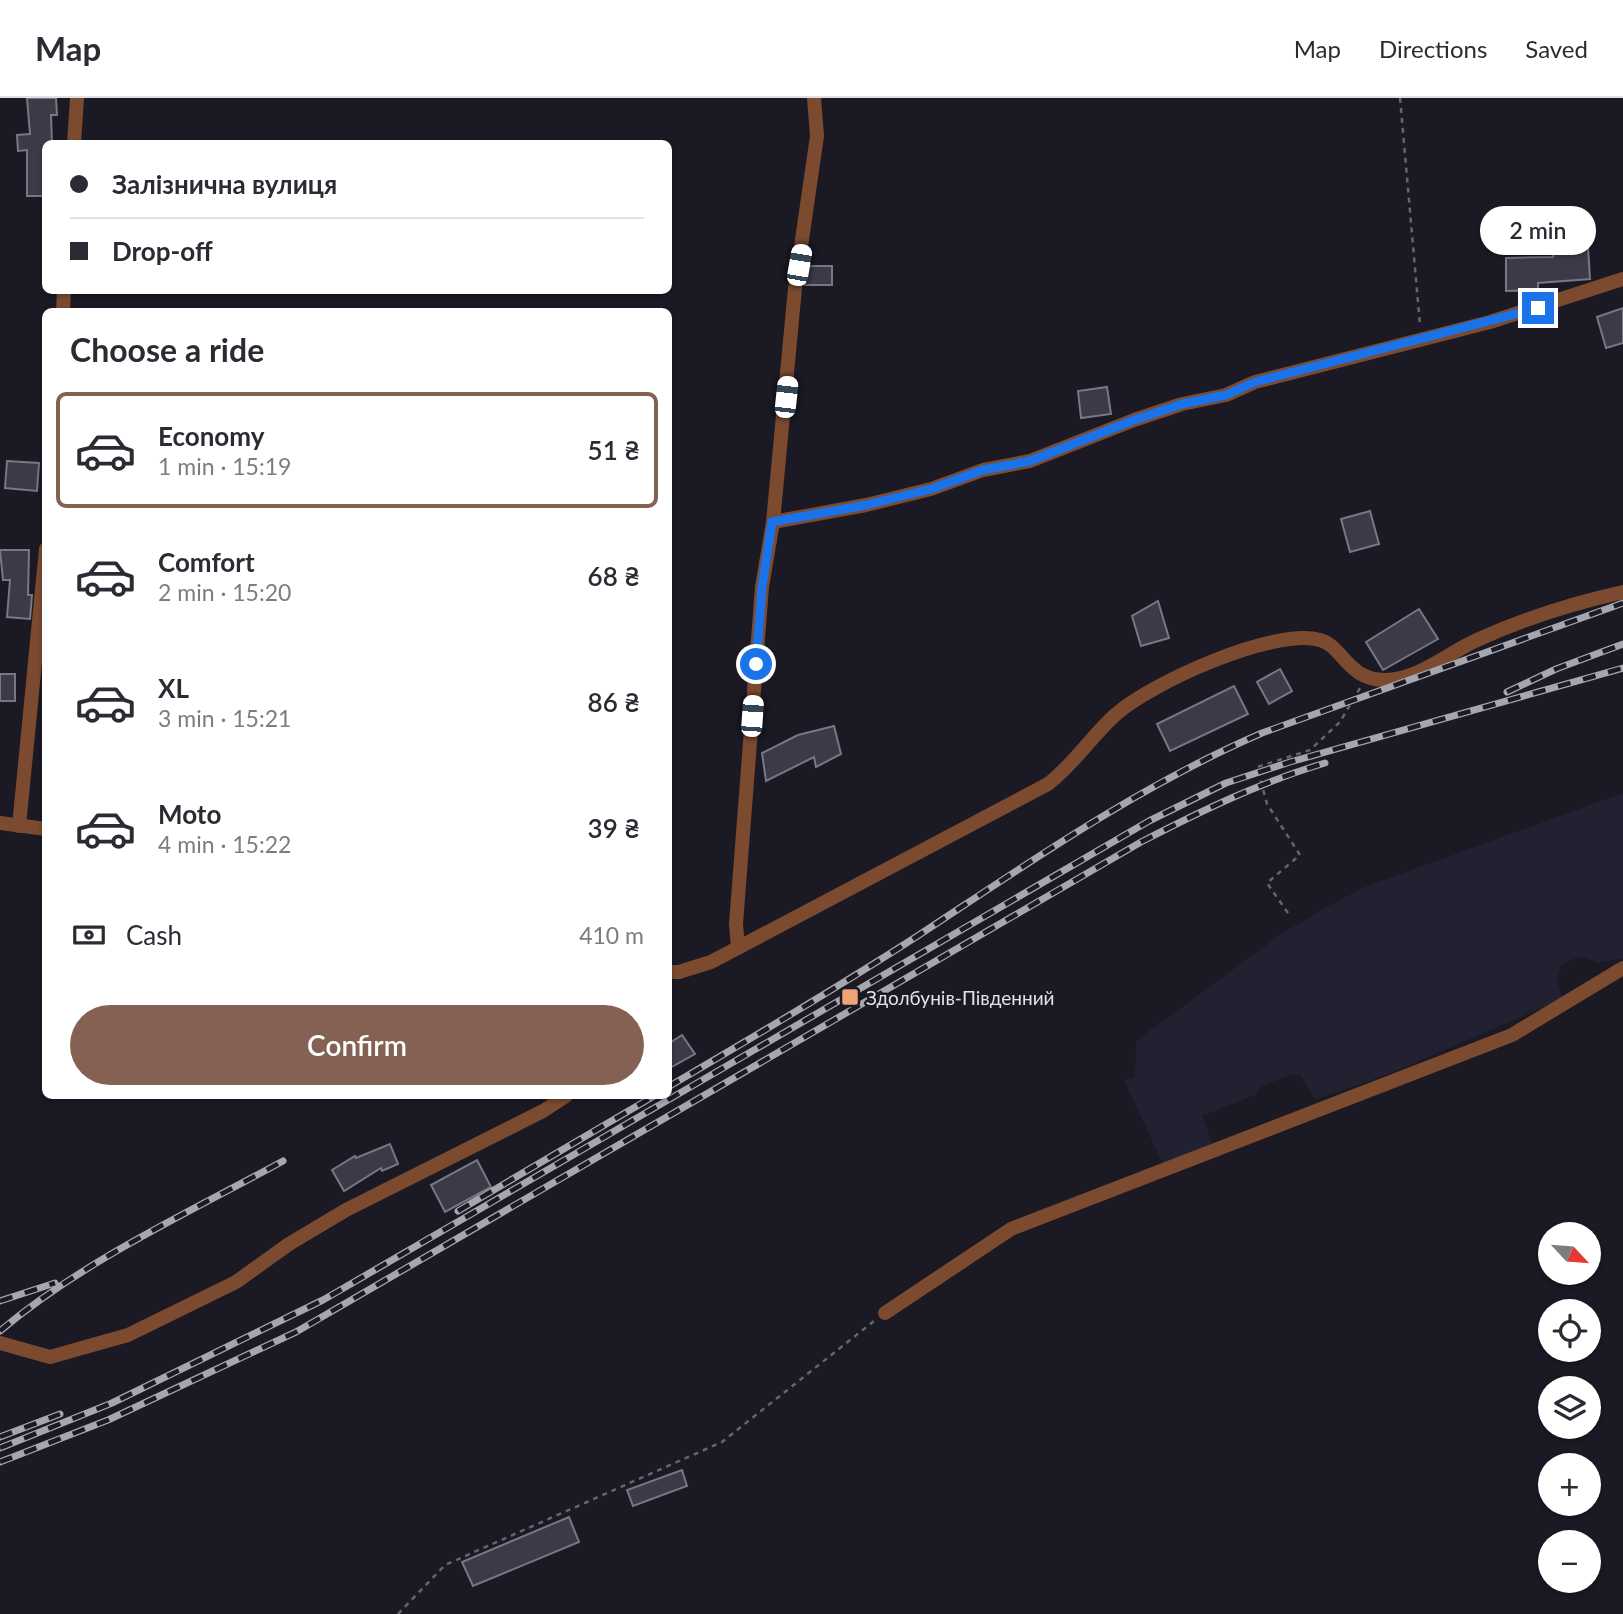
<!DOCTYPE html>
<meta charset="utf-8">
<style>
:root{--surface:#fff;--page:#f7f7f7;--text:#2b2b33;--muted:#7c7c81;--line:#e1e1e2;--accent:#846152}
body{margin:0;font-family:Lato,sans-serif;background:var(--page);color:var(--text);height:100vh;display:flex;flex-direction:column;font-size:26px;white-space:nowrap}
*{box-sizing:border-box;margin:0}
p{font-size:23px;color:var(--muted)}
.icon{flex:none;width:38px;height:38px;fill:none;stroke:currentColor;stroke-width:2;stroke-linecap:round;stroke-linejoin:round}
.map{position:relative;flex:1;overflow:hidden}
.details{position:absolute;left:42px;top:210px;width:630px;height:791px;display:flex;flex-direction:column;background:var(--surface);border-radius:10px;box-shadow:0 2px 5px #0004}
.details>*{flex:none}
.top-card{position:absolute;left:42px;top:42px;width:630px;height:154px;border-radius:10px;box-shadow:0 2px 5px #0004;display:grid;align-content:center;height:154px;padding:0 28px;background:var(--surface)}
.needle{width:46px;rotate:116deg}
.fabs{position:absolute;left:1538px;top:1124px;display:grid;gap:14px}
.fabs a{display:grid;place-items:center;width:63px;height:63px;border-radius:50%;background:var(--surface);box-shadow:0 2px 5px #0004;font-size:35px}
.end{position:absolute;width:32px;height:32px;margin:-16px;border:9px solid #1a73e8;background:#fff;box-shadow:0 0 0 4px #fff}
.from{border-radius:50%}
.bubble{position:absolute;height:49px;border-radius:24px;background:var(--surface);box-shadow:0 2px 5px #0004;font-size:23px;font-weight:600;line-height:49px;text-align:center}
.car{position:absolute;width:21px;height:42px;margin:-21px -10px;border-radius:9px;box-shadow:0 0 5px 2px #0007;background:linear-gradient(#fff 24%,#345 0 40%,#fff 0 76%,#345 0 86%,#fff 0)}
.top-card b{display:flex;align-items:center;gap:24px;height:66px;font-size:26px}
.top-card b+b{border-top:2px solid var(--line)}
.top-card i{width:18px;height:18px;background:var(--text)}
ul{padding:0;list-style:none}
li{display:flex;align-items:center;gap:21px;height:116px;margin:0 14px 10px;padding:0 14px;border:4px solid transparent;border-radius:10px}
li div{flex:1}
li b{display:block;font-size:26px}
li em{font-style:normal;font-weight:600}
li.active{border-color:var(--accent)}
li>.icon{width:63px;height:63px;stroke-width:1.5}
h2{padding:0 28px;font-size:32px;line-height:84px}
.pay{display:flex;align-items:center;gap:18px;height:77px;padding:0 28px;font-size:26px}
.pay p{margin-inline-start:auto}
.primary-button{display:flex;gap:14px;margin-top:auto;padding:14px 28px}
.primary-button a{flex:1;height:80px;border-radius:42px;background:var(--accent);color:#fff;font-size:28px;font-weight:600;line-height:80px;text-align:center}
header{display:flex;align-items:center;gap:42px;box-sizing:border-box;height:98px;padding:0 35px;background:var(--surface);border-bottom:2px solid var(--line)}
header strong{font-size:33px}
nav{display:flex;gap:38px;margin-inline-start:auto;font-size:24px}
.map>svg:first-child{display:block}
.built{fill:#222132}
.building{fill:#3b3a46;stroke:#777785;stroke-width:2}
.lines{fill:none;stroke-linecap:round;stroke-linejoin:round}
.path{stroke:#65656f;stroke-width:2.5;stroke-dasharray:5 5;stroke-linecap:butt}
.street{stroke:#7c4a2f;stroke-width:14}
.rail-casing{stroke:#a6a6af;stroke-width:7}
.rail{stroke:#1a1924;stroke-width:4.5;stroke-dasharray:13;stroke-linecap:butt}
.route{stroke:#1a73e8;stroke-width:9}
.poi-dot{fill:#f0a279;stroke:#1a1924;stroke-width:2.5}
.labels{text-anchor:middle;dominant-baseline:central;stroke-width:5;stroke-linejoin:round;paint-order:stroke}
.poi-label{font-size:19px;fill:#e2e2ea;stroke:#1a1924;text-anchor:start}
</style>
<header>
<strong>Map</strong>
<nav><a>Map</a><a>Directions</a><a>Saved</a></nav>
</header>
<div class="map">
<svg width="1623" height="1516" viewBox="0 0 1623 1516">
<rect width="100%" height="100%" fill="#1a1924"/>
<path class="built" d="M1623,695V860L1598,865L1581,858L1562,866L1557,882L1562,901L1394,974L1315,1002L1301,978L1293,976L1260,989L1257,996L1202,1018L1213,1046L1163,1066L1124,982L1135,979L1136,943L1281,836L1330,807L1365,789Z"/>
<g class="building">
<path d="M27,0H56L57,17H51L52,46H46V98H27V52L18,53L17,37L30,36Z"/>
<path d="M1588,149L1590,181L1538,185V192L1506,193V160L1553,159L1552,152Z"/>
<path d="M808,168H832V187H805Z"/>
<path d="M1623,210V245L1606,250L1597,219Z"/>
<path d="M1107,289L1111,316L1081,320L1078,293Z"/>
<path d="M7,363L39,365L37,393L5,390Z"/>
<path d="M1370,413L1379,446L1350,454L1341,421Z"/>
<path d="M0,452H29L28,497H32L30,521L7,519L10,482H3Z"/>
<path d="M1158,503L1169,540L1141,548L1132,518Z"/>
<path d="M1419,511L1438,541L1383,572L1366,544Z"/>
<path d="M1280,571L1292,593L1269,606L1257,584Z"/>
<rect x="0" y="576" width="15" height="27"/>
<path d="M1234,588L1248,616L1170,653L1157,626Z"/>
<path d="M834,628L841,656L816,669L814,659L766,683L762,655L798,637Z"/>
<path d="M682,937L695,956L668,971V946Z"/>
<path d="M390,1046L398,1066L382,1073L381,1070L344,1093L332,1072L355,1058L356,1060Z"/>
<path d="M477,1062L491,1089L445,1114L431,1087Z"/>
<path d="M682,1372L687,1388L633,1408L627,1392Z"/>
<path d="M569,1419L579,1444L473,1488L462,1464Z"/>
</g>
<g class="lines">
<g class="path">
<path d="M1400,0L1420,227"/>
<path d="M1288,815L1267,785L1300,757L1267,706L1257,669L1310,652L1340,624L1360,590"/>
<path d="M398,1516L445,1467L722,1344L874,1223"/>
</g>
<g class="street">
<path d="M74,46L77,0"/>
<path d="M63,214L64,192"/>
<path d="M773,424L866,407L931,391L983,372L1030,363L1134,322L1182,306L1226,297L1255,284L1490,224L1623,181"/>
<path d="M0,725L46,731"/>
<path d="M19,728L46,451"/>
<path d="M738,850L736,826L762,489L773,424L795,190L817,38L814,0"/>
<path d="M668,874H679L711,864L1048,686C1075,665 1090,640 1114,618C1148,586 1274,529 1320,542C1343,548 1347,582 1385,582C1418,582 1448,555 1477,542C1523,521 1573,505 1623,494"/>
<path d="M885,1215L1011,1131L1512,937L1623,870"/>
<path d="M0,1245L50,1259L128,1237L236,1184L289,1146L346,1112L543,1013L566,998"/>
</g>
<g class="rail-casing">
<g id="rail">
<path d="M1507,594L1556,571L1623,546"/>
<path d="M668,989C752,940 837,890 919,837C1030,764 1139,688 1262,635L1623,505"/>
<path d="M458,1113L654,998"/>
<path d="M0,1203L55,1185"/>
<path d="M0,1233C83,1163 188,1115 283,1063"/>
<path d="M0,1339L60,1316"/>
<path d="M0,1350L112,1305L323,1202L1149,723L1226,685L1290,664L1623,570"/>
<path d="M0,1364L108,1322L296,1234L1141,744C1201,713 1261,684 1325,665"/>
</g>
</g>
<use href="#rail" class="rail"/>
</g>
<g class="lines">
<path class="route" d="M756,566L762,489L772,424L866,407L931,391L983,372L1030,363L1134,322L1182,306L1226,297L1255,284L1538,210"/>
</g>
<rect class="poi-dot" x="841" y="890" width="18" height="18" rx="3.5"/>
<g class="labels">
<g class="poi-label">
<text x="866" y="899">Здолбунів-Південний</text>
</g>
</g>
</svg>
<div class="fabs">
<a><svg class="needle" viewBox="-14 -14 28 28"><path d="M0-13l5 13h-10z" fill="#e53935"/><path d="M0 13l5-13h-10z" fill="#7c7c81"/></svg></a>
<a><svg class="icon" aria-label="locate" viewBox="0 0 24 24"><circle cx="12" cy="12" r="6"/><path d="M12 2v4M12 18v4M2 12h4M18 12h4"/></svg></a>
<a><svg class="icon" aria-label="layers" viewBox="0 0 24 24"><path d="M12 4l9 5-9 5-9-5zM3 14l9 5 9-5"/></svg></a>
<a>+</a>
<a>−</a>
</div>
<i class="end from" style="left:756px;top:566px"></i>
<i class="end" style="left:1538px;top:210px"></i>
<div class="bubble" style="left:1480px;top:108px;width:116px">2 min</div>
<i class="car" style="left:799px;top:167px;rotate:10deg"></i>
<i class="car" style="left:786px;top:299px;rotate:6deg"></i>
<i class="car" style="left:752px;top:618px;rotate:4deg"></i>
<div class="top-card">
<b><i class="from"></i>Залізнична вулиця</b>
<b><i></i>Drop-off</b>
</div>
<section class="details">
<h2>Choose a ride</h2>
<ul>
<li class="active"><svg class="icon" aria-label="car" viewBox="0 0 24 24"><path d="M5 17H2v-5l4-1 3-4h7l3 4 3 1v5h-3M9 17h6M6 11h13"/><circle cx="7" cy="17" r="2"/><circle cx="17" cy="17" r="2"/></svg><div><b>Economy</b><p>1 min · 15:19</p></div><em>51 ₴</em></li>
<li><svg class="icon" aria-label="car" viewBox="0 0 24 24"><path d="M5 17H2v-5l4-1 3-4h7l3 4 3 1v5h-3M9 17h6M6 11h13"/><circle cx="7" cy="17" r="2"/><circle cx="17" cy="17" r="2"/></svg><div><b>Comfort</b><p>2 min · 15:20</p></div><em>68 ₴</em></li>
<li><svg class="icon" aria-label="car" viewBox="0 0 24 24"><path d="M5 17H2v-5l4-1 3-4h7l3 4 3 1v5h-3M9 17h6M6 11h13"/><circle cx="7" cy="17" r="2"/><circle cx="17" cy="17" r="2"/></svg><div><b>XL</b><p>3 min · 15:21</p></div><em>86 ₴</em></li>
<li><svg class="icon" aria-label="car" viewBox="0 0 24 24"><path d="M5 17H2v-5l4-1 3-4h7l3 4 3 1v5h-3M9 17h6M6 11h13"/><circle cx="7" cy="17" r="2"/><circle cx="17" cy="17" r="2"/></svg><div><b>Moto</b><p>4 min · 15:22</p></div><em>39 ₴</em></li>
</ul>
<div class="pay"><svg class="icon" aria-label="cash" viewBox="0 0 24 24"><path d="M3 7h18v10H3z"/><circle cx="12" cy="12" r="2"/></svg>Cash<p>410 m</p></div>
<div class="primary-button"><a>Confirm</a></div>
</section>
</div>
